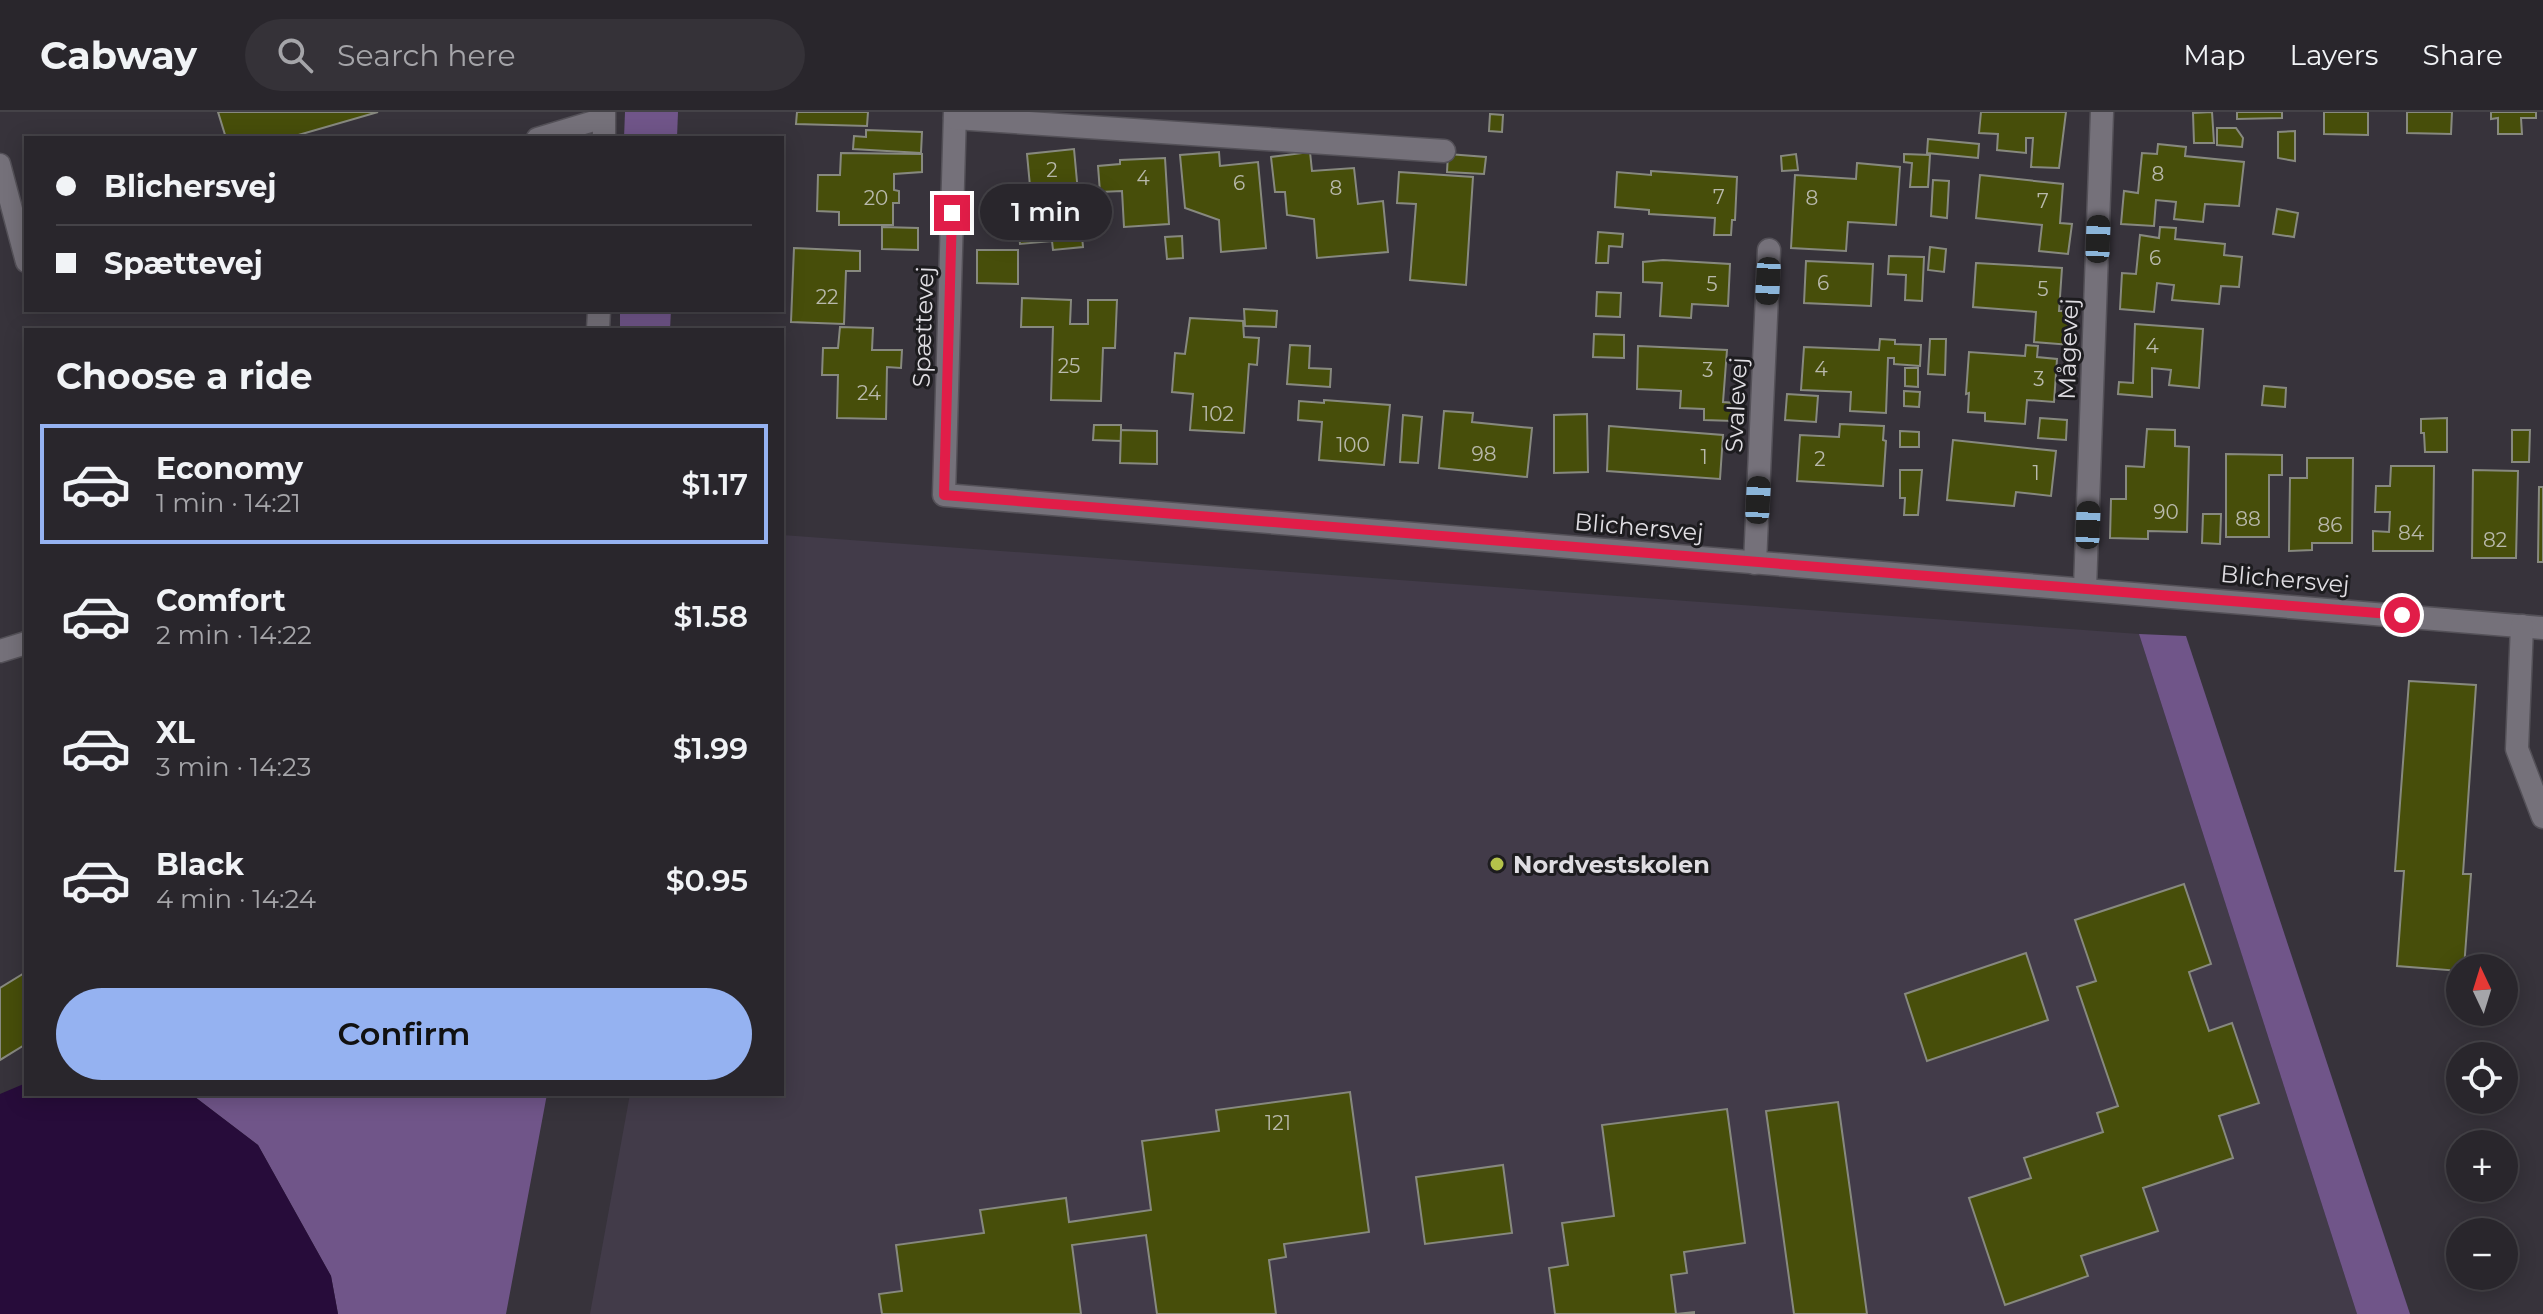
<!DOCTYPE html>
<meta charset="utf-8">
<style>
:root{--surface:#29262c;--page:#353238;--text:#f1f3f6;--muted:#a5a5a9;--line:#454348;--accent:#95b2f1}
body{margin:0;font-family:Montserrat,sans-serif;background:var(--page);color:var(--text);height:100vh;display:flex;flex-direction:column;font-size:30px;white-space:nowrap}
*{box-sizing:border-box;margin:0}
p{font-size:26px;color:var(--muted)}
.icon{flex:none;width:44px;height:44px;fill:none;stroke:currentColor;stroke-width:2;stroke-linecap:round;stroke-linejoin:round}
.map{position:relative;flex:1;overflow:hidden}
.details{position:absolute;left:24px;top:216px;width:760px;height:768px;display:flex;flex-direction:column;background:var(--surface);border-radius:0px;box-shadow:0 4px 20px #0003,0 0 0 2px var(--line)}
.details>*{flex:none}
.guide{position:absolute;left:24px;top:24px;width:760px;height:176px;border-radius:0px;box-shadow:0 4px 20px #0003,0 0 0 2px var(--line);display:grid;align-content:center;height:176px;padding:0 32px;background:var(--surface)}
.needle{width:52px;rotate:356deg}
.tools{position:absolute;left:2446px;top:842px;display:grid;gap:16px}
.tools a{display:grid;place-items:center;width:72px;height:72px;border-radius:50%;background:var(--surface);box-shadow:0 4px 20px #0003,0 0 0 2px var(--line);font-size:40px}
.end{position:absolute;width:36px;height:36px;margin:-18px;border:10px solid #e11d48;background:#fff;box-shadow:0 0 0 4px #fff}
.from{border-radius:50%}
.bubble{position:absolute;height:56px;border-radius:28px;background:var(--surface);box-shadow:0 4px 20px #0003,0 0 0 2px var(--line);font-size:26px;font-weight:600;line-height:56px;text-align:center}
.car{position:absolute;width:24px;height:48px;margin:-24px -12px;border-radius:10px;box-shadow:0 0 6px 2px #0007;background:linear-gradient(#222 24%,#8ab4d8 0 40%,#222 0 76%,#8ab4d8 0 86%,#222 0)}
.guide b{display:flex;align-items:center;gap:28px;height:76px;font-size:30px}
.guide b+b{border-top:2px solid var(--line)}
.guide i{width:20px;height:20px;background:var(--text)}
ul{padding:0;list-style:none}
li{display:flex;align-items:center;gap:24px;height:120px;margin:0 16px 12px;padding:0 16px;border:4px solid transparent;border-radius:0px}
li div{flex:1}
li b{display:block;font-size:30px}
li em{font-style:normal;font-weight:600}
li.on{border-color:var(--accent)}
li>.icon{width:72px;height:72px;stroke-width:1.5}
h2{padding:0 32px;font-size:36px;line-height:96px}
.button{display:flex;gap:16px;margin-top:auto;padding:16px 32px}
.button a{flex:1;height:92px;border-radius:48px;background:var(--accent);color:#111;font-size:32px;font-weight:600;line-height:92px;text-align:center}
header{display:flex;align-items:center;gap:48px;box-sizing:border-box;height:112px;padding:0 40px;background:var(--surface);border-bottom:2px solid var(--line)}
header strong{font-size:38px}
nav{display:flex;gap:44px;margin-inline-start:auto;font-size:28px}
.search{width:560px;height:72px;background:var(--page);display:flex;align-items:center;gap:20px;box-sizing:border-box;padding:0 28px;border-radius:44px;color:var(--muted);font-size:30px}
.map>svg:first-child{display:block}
.built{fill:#423b49}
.forest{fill:#705589}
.water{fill:#270c3a}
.building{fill:#474e0a;stroke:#87897f;stroke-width:2}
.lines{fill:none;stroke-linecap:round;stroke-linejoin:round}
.service-casing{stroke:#545158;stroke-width:23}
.minor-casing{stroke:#545158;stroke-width:25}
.service{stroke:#75717a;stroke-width:20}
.minor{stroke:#75717a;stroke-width:22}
.route{stroke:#e11d48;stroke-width:10}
.poi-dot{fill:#b4c24a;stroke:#1d1c1f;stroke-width:3}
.labels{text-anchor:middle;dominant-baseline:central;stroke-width:6;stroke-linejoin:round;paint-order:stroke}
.number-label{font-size:20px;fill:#b9b9ac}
.street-label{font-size:24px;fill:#dfdde2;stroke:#1d1c1f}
.poi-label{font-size:24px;font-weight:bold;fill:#dfdde2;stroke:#1d1c1f;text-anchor:start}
</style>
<header>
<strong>Cabway</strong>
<div class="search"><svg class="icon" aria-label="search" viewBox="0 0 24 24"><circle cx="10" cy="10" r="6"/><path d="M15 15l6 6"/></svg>Search here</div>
<nav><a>Map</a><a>Layers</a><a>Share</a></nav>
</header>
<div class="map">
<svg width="2543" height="1202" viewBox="0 0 2543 1202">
<rect width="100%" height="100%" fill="#37333b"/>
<path class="built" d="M782,423L2139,522L2357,1202H590L630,982H782Z"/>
<g class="forest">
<path d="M625,0H678L677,26H624Z"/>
<path d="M620,198H671L670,218H620Z"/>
<path d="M2139,522L2186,524L2410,1202H2357Z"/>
<path d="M191,982H547L506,1202H338L331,1164L258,1033Z"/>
</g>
<path class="water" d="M26,971V982H191L258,1033L331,1164L338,1202H0V982Z"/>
<g class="building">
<path d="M218,0H378L288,26H226Z"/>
<path d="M797,0H868L867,14L796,12Z"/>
<path d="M1981,0H2066L2059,56L2031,55L2033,26H2026V41L1997,38L1998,22L1979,21Z"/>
<path d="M2212,0L2214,31H2194L2193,1Z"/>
<path d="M2237,0H2282V6L2237,7Z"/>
<path d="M2324,0H2368V23L2324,22Z"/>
<path d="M2407,0H2452L2451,22L2407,21Z"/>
<path d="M2491,0H2536V6H2521L2522,22H2498V6L2491,7Z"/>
<path d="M1490,2L1503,3L1502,20L1489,19Z"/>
<path d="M2217,16H2236L2243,26L2242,35L2217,33Z"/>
<path d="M866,18L922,20L921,41L853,37L854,24L866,25Z"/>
<path d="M2295,19V49L2278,46V20Z"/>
<path d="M1928,27L1979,32L1978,46L1927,41Z"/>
<path d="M2158,32L2186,35L2185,44L2244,50L2239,94L2205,92L2203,110L2174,107L2176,90L2156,88L2154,114L2121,112L2124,79L2138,81L2142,41L2157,42Z"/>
<path d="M1074,37L1083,135L1053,138L1052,129L1020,132L1015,75L1030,74L1027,42Z"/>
<path d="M1219,40L1220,54L1258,50L1266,136L1221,140L1219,108L1185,96L1180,43Z"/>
<path d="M1310,40L1312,59L1354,56L1358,92L1383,89L1388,140L1317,146L1314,107L1287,103L1285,80H1275L1271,45Z"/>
<path d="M841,41L922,42V60L894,62V78L899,79V91H893V113H839V100L817,99L818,63H840Z"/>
<path d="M1448,42L1486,45L1484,62L1447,60Z"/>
<path d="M1796,42L1798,58L1782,59L1781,44Z"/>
<path d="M1904,42L1930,43L1928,75H1910L1912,51L1904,50Z"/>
<path d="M1165,46L1169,112L1124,115L1122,79L1100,80L1098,54L1120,52V48Z"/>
<path d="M1857,51L1900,55L1896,113L1848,110L1846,139L1791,136L1795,63L1856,67Z"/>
<path d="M1651,59L1737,65L1735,108H1732L1731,123H1714L1715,106L1649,102V98L1615,95L1617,60L1651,63Z"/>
<path d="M1399,60L1473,65L1466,173L1410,168L1416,92L1397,91Z"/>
<path d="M1980,63L2063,72L2060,111L2072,112L2068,142L2039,139L2042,113L1976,106Z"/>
<path d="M1933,68L1949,69L1947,106L1931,104Z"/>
<path d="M2277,97L2298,101L2294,125L2273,122Z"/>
<path d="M882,115L918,116V138L882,137Z"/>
<path d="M2160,115L2176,116L2175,127L2225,132L2224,143L2242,145L2239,175L2221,174L2219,192L2172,188L2174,173L2157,171L2154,200L2120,197L2122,161L2136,162L2140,123L2159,126Z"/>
<path d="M1598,120L1623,122L1622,135L1609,134L1608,151H1596Z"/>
<path d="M1182,124L1183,146L1167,147L1165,125Z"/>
<path d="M1930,135L1946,137L1944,160L1928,158Z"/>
<path d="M794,136L860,139V159H846L844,212L791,210Z"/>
<path d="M977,138H1018V172L977,171Z"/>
<path d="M1889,144L1924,145L1922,189L1905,188L1906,163L1888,162Z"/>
<path d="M1663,148L1730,152L1728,194L1692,192L1691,206L1660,204L1662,171L1643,170V150Z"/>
<path d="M1806,149L1873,152L1871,194L1804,191Z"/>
<path d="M1976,151L2062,156L2059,199H2074L2071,233L2034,230L2036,200L1973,195Z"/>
<path d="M1597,180L1621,181L1620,205L1596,204Z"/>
<path d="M1022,186L1071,188L1070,212H1088V188H1117L1115,236H1103L1101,289L1051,288L1053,215H1021Z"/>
<path d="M1244,197L1277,199L1276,215L1245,214Z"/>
<path d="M1190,206L1243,209L1244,225L1259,226L1257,253L1249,252L1244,321L1190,318L1193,282L1172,280L1175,241L1185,242Z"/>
<path d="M2135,212L2203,217L2199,276L2169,273L2171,258L2152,256V285L2118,282L2119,270L2133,271Z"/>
<path d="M840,215L873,216L872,238H902L901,256L887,255L886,307L837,306L838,263H822L823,236H838Z"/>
<path d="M1594,222L1624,223V246L1593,245Z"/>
<path d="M1880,227L1895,228V232L1921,233L1920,254L1894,252V246H1888L1886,301L1850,299L1851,280L1801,278L1804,235L1879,238Z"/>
<path d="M1930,227H1946L1945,263L1928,262Z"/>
<path d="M1290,233L1310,234L1309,256L1331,257L1330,275L1287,272Z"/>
<path d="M2026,233L2038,234L2037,245L2057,247L2054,290L2027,288L2025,312L1985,309V301L1968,300L1969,281L1966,282L1969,240L2025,244Z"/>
<path d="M1638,234L1727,238L1723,290L1735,291L1734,309L1704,308V297L1680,296L1681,279L1637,277Z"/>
<path d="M1905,256H1918V275L1905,274Z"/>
<path d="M2264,274L2286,276L2285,295L2262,293Z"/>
<path d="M1904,279L1920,280L1919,295L1904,294Z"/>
<path d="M1787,282L1818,284L1816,310L1785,308Z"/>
<path d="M1324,288L1390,293L1384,353L1319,348L1322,310L1298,308L1299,289L1324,291Z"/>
<path d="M1444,299L1473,301L1472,310L1532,316L1527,365L1439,356Z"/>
<path d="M1587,302L1588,360L1554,361V303Z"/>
<path d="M1403,303L1422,305L1418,351L1400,350Z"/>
<path d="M2040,306L2067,308L2066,328L2038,326Z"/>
<path d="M2447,306V340H2425L2424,321H2421V307Z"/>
<path d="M1840,312L1884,314L1883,328L1886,329L1883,374L1797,369L1800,323L1839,325Z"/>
<path d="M1094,313H1121V329L1093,328Z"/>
<path d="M1609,314L1723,323L1720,367L1607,359Z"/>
<path d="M2147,317L2175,318V334L2189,335L2187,420L2148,419V427L2110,426L2111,387H2126V354L2144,355Z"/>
<path d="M1121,318L1157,319V352L1120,351Z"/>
<path d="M2512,318H2530L2529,350H2512Z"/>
<path d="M1900,319L1919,320V335H1900Z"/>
<path d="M1953,328L2056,339L2051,384L2016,380L2014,394L1947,388Z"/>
<path d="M2226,342L2282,343V363H2269V425H2226Z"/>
<path d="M2307,346H2353L2352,431H2312V438L2289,439L2290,366H2307Z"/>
<path d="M2391,354H2434L2433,439H2373V419L2389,420L2390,400H2375L2376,374H2390Z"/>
<path d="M1900,358H1922L1918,403H1904L1905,386H1900Z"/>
<path d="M2473,358L2518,359L2516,446H2472Z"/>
<path d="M2539,375H2543V450H2538Z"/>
<path d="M2203,402H2221L2220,432L2202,431Z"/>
<path d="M2409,569L2476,573L2463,762H2471L2464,856H2460V859L2397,854L2404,759H2395Z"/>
<path d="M2184,772L2211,852L2189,860L2209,919L2232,911L2259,991L2219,1004L2233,1046L2143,1076L2158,1119L2081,1144L2088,1164L2005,1193L1969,1086L2031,1066L2024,1046L2103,1020L2097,1001L2118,994L2077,875L2096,869L2075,808Z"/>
<path d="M2026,841L2048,908L1927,949L1905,882Z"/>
<path d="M26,860V932L0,948V876Z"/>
<path d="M1350,980L1369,1120L1284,1132L1286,1145L1269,1148L1276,1202H1157L1146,1123L1072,1133L1081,1202H882L879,1182L902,1179L896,1133L984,1121L980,1098L1066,1086L1069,1110L1151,1098L1142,1029L1219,1019L1216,998Z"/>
<path d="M1838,990L1867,1202H1794L1766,999Z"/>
<path d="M1727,997L1745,1131L1684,1140L1687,1161L1671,1163L1676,1202L1694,1200V1202H1555L1549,1156L1568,1153L1562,1111L1614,1104L1602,1013Z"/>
<path d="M1503,1053L1512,1121L1425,1132L1416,1065Z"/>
</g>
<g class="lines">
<g class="service-casing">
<g id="service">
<path d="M537,26L604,6"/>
<path d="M0,52L26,150"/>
</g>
</g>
<g class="minor-casing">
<g id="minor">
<path d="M955,0L944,383L2543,516"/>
<path d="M955,6L1444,39"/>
<path d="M604,26V0"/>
<path d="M598,218L599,198"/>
<path d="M1755,451L1769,138"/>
<path d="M2085,476L2102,0"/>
<path d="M2522,514L2517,637L2543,705"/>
<path d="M0,539L26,531"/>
</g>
</g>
<use href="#service" class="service"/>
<use href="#minor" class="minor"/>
</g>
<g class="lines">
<path class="route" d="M952,101L944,383L2402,503"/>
</g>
<circle class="poi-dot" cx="1497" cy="752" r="8"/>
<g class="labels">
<g class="number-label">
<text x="1052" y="58">2</text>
<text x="2158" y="62">8</text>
<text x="1143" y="66">4</text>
<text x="1239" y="71">6</text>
<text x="1336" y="76">8</text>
<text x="1719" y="85">7</text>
<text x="876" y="86">20</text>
<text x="1812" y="86">8</text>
<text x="2043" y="89">7</text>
<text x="2155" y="146">6</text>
<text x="1823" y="171">6</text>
<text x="1712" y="172">5</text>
<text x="2043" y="177">5</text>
<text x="827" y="185">22</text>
<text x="2152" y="234">4</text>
<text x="1069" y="254">25</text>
<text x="1821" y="257">4</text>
<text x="1708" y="258">3</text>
<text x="2039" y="267">3</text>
<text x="869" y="281">24</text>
<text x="1218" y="302">102</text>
<text x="1353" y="333">100</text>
<text x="1484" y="342">98</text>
<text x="1704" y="345">1</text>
<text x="1820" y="347">2</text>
<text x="2036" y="361">1</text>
<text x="2166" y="400">90</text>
<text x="2248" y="407">88</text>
<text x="2330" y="413">86</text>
<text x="2411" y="421">84</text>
<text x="2495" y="428">82</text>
<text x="1278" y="1011">121</text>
</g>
<g class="street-label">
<text transform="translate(923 215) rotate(-88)">Spættevej</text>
<text transform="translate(2068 237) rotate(-88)">Mågevej</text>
<text transform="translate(1736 293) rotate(-87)">Svalevej</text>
<text transform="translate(1639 415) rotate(5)">Blichersvej</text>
<text transform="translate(2285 467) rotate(5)">Blichersvej</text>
</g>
<g class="poi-label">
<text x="1513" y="752">Nordvestskolen</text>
</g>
</g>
</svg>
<div class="tools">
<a><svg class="needle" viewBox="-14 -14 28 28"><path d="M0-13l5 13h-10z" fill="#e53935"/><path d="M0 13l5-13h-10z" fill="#a5a5a9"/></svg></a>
<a><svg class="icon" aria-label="locate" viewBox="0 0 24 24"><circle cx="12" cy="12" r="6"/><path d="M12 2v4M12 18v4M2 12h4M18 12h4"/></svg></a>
<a>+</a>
<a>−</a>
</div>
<i class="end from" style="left:2402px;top:503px"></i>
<i class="end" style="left:952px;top:101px"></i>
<div class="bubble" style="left:980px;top:72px;width:132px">1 min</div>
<i class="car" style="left:2098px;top:127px;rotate:2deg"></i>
<i class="car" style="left:1768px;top:169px;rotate:183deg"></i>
<i class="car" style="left:1758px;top:388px;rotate:3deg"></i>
<i class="car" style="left:2088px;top:413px;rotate:2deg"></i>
<div class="guide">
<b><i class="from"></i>Blichersvej</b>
<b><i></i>Spættevej</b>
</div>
<section class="details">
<h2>Choose a ride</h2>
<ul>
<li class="on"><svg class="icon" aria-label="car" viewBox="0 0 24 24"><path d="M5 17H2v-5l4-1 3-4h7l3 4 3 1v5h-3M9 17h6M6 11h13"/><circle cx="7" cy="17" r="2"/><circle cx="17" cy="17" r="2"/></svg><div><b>Economy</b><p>1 min · 14:21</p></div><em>$1.17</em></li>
<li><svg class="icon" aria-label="car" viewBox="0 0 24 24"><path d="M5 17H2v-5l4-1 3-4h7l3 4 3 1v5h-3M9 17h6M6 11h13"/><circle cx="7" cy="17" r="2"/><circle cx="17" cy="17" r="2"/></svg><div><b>Comfort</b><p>2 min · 14:22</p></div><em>$1.58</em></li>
<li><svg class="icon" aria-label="car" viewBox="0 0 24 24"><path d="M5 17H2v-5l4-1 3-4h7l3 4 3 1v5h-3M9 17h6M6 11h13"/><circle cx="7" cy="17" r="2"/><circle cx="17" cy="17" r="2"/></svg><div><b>XL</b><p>3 min · 14:23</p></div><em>$1.99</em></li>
<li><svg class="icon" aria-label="car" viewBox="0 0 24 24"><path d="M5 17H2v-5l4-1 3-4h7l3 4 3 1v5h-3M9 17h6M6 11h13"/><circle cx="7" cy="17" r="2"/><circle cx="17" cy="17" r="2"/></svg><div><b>Black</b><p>4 min · 14:24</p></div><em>$0.95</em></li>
</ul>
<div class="button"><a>Confirm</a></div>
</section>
</div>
